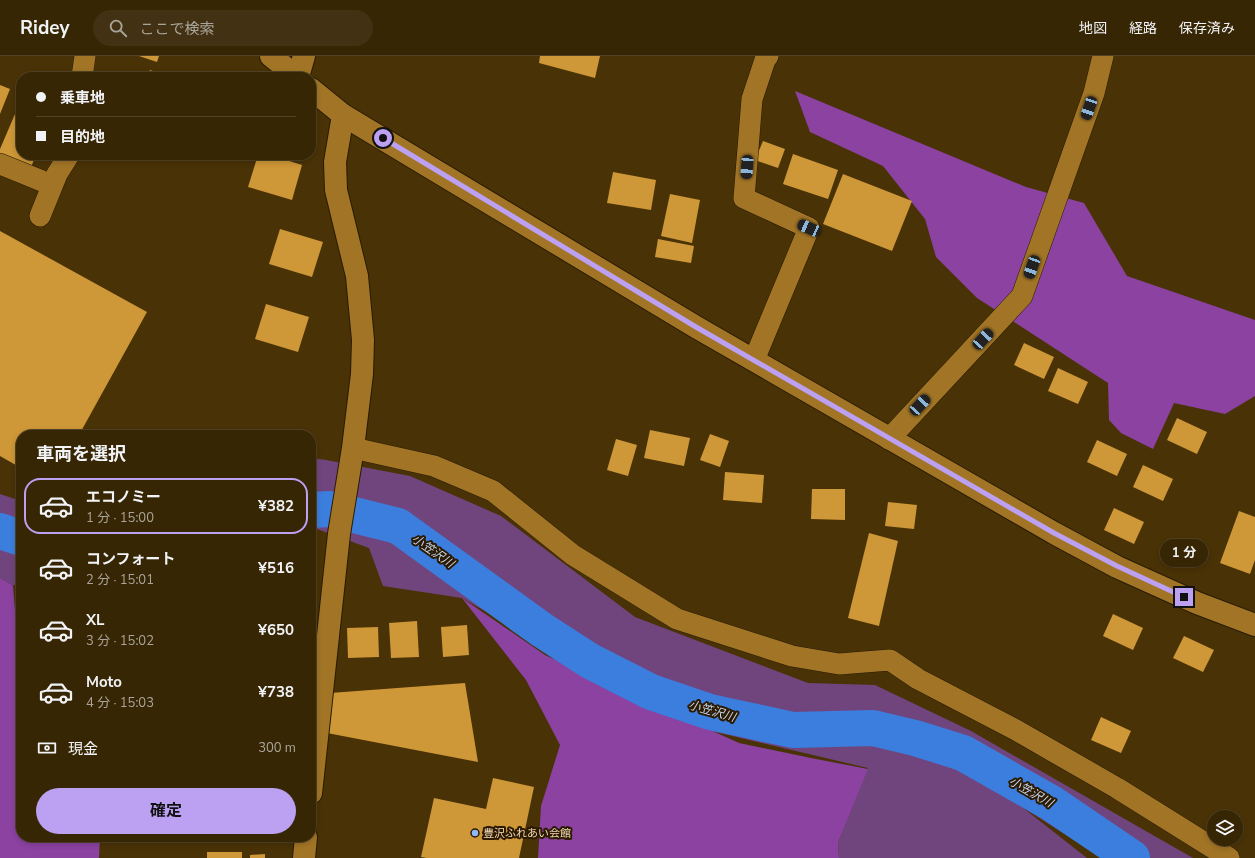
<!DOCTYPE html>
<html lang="ja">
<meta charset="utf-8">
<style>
:root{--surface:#372604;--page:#423213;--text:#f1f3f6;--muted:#aaa59a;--line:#514326;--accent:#bca0f2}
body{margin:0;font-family:"Nunito Sans","Noto Sans JP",sans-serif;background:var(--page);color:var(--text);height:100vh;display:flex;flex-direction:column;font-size:15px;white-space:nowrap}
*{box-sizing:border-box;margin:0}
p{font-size:13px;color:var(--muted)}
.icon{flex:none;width:22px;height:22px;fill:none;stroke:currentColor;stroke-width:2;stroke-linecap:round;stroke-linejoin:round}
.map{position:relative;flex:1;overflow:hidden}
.details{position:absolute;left:16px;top:374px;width:300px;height:412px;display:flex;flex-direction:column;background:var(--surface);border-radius:16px;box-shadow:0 2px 6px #0003,0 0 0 1px var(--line)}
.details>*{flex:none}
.hud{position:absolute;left:16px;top:16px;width:300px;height:88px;border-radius:16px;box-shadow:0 2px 6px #0003,0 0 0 1px var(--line);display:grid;align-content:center;height:88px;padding:0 20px;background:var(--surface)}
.buttons{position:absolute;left:1207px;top:754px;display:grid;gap:8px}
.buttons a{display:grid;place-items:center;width:36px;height:36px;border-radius:50%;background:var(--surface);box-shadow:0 2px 6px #0003,0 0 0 1px var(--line);font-size:20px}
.end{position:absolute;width:18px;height:18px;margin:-9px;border:5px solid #bca0f2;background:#111;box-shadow:0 0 0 2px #111}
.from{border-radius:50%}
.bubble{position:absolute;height:28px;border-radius:14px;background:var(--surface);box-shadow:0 2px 6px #0003,0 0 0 1px var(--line);font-size:13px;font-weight:700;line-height:28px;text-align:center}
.car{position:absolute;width:12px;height:24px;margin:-12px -6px;border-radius:5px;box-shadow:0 0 3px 1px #0007;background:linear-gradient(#222 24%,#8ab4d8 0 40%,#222 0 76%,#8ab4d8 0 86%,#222 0)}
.hud b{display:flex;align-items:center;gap:14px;height:38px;font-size:15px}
.hud b+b{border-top:1px solid var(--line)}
.hud i{width:10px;height:10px;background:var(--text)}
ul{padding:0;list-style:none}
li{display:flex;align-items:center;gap:12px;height:56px;margin:0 8px 6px;padding:0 12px;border:2px solid transparent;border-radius:16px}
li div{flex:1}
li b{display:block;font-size:15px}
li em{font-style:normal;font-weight:700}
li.on{border-color:var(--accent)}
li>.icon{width:36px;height:36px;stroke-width:1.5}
h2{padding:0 20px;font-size:18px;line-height:48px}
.pay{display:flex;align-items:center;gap:10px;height:44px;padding:0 20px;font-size:15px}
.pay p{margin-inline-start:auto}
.cta{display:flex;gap:8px;margin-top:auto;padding:8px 20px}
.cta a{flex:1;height:46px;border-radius:24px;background:var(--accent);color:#111;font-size:16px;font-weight:700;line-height:46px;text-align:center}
header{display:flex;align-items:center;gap:24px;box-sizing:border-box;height:56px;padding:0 20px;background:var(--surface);border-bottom:1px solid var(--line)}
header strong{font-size:19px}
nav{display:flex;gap:22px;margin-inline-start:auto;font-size:14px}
.search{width:280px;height:36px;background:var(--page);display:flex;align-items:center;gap:10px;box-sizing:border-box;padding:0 14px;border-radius:22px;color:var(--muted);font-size:15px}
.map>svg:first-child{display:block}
.green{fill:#70457e}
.forest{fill:#8b42a1}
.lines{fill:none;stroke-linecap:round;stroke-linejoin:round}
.river{stroke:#3b7edd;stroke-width:36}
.building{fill:#ce9737}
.minor-casing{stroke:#291b03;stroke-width:22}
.tertiary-casing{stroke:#291b03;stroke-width:24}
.minor{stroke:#a27526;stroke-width:21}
.tertiary{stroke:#a27526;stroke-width:22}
.route{stroke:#bca0f2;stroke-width:5}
.poi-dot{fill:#8bb9fc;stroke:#2c1a00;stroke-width:1.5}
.labels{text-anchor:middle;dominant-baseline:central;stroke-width:4;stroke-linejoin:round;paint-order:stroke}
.poi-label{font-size:11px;fill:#f4dcb8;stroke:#2c1a00;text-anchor:start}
.water-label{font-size:12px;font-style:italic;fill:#c6d7ef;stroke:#2c1a00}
</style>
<header>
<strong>Ridey</strong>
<div class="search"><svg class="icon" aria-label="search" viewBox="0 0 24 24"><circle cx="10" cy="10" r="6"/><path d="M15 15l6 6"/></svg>ここで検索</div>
<nav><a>地図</a><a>経路</a><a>保存済み</a></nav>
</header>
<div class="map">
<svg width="1255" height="802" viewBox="0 0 1255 802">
<rect width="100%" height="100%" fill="#493206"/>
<g class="green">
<path d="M311,402L326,404L410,420L501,460L635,561L808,627L875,629L971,675L1193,802H1102L1022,751L1087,802H839L838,787L868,712L682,668L462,542L383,530L369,492L314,472L311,473Z"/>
<path d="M0,438L21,445V529H13L0,522Z"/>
</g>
<g class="forest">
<path d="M795,35L1026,131L1084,147L1127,220L1255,264V340L1225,358L1174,347L1153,393L1121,377L1109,364L1108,327L977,242L936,201L925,163L883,110L810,76Z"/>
<path d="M0,522L13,529L21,631V781H100L99,802H0Z"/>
<path d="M462,542L545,599L739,687L811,702L868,713L838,787L839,802H538L541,750L560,689L526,624Z"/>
</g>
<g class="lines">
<g class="river">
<path d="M311,454L330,453L398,470L542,574L590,605L651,636L710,656L793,674L873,672L915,682L963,697L1051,747L1132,802"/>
<path d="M0,475L21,482"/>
</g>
</g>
<g class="building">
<path d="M139,0H159L157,6Z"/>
<path d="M540,0H600L595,22L539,7Z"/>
<path d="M150,14L170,21H147Z"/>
<path d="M0,29L10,33L0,58Z"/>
<path d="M21,44V99H36L31,111L0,99V93Z"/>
<path d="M763,85L785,93L778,112L755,104Z"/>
<path d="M793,98L838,114L828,143L783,128Z"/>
<path d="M258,99H270L302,109L292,144L248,131Z"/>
<path d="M613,116L656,124L651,154L607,147Z"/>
<path d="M843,118L912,145L892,195L823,168Z"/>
<path d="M670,138L700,144L692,187L661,180Z"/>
<path d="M280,173L323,186L312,221L269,208Z"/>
<path d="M0,175L147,256L79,379H21V412L0,400Z"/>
<path d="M658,183L694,190L691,207L655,201Z"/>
<path d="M266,248L309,261L298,296L255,283Z"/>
<path d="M1024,287L1054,301L1044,323L1014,309Z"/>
<path d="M1058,312L1088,326L1078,348L1048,335Z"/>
<path d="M1177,362L1207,376L1197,398L1167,384Z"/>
<path d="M650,374L690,382L684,410L644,402Z"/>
<path d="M710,378L729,385L720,411L700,404Z"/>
<path d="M616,383L637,389L628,420L607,414Z"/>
<path d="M1097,384L1127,398L1117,420L1087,406Z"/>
<path d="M1143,409L1173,423L1163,445L1133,431Z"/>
<path d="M725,416L764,419L762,447L723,444Z"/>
<path d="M812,433H845V464L811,463Z"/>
<path d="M888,446L917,449L914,473L885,470Z"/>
<path d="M1114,452L1144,466L1134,488L1104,474Z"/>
<path d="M1239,455L1255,461V504L1250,518L1220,507Z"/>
<path d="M869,477L898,485L879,570L848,562Z"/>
<path d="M1113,558L1143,572L1133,594L1103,580Z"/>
<path d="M417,565L419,601L391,602L389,567Z"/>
<path d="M467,569L469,599L443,601L441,571Z"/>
<path d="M378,571L379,601L348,602L347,572Z"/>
<path d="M1184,580L1214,594L1203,616L1173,602Z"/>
<path d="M465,627L478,706L327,677L330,637Z"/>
<path d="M1101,661L1131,675L1121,697L1091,684Z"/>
<path d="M493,722L534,731L519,802H427L421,801L434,742L486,753Z"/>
<rect x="207" y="796" width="35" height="6"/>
<path d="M265,798V802H250V799Z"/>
</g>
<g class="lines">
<g class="minor-casing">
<g id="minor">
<path d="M82,21L85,0"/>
<path d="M0,108L52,129"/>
<path d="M40,160L57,118L69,99"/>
<path d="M754,304L809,172L744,142L752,43L765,4L768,0"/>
<path d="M889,383L1022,240L1094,37L1103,0"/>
<path d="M353,392L434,410L493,435L573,499L677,563L792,600L839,608L890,604L918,623L1016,674L1117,732L1229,802"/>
</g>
</g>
<g class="tertiary-casing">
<g id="tertiary">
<path d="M271,0L297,21"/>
<path d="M298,21L304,0"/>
<path d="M311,33L343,59L696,271L1054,477L1117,511L1197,547L1255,569"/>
<path d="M311,737L339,478L353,392L362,318L363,284L357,220L336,134L335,106L343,59"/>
<path d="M304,802L306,781"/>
</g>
</g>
<use href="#minor" class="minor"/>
<use href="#tertiary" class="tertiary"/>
</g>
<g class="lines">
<path class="route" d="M383,82L696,271L1054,477L1117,510L1184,541"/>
</g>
<circle class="poi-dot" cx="475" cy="777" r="4"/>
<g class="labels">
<g class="poi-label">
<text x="483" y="777">豊沢ふれあい会館</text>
</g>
<g class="water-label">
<text transform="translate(433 495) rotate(35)">小笠沢川</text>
<text transform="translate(712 655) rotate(16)">小笠沢川</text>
<text transform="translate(1031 736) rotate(30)">小笠沢川</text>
</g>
</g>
</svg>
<div class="buttons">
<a><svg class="icon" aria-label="layers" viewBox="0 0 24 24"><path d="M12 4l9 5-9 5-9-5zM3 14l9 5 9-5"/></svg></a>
</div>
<i class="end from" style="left:383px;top:82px"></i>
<i class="end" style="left:1184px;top:541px"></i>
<div class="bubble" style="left:1160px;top:483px;width:48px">1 分</div>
<i class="car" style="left:1089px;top:52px;rotate:199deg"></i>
<i class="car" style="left:747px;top:111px;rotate:184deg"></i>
<i class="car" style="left:809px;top:172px;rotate:294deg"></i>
<i class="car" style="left:1032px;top:211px;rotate:200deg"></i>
<i class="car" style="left:983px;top:283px;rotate:43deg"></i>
<i class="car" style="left:920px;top:349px;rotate:43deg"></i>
<div class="hud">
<b><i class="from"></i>乗車地</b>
<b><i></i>目的地</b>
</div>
<section class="details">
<h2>車両を選択</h2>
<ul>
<li class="on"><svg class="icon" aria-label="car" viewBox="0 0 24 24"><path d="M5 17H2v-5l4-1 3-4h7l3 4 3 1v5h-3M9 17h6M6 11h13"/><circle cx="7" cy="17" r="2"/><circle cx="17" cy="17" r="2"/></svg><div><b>エコノミー</b><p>1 分 · 15:00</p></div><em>¥382</em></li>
<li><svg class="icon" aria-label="car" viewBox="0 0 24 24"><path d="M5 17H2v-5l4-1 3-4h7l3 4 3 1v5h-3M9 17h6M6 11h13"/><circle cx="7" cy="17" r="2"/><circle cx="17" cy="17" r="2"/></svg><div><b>コンフォート</b><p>2 分 · 15:01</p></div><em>¥516</em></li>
<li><svg class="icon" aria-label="car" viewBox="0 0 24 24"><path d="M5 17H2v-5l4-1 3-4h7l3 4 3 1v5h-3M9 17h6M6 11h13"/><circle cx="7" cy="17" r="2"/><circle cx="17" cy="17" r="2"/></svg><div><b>XL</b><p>3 分 · 15:02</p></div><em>¥650</em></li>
<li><svg class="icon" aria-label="car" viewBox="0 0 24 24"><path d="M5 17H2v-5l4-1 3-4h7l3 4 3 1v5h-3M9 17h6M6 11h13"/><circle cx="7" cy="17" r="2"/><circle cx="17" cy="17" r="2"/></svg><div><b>Moto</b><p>4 分 · 15:03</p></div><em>¥738</em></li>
</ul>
<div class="pay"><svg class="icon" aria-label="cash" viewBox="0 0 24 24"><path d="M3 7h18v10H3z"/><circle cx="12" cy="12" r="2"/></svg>現金<p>300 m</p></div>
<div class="cta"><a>確定</a></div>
</section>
</div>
